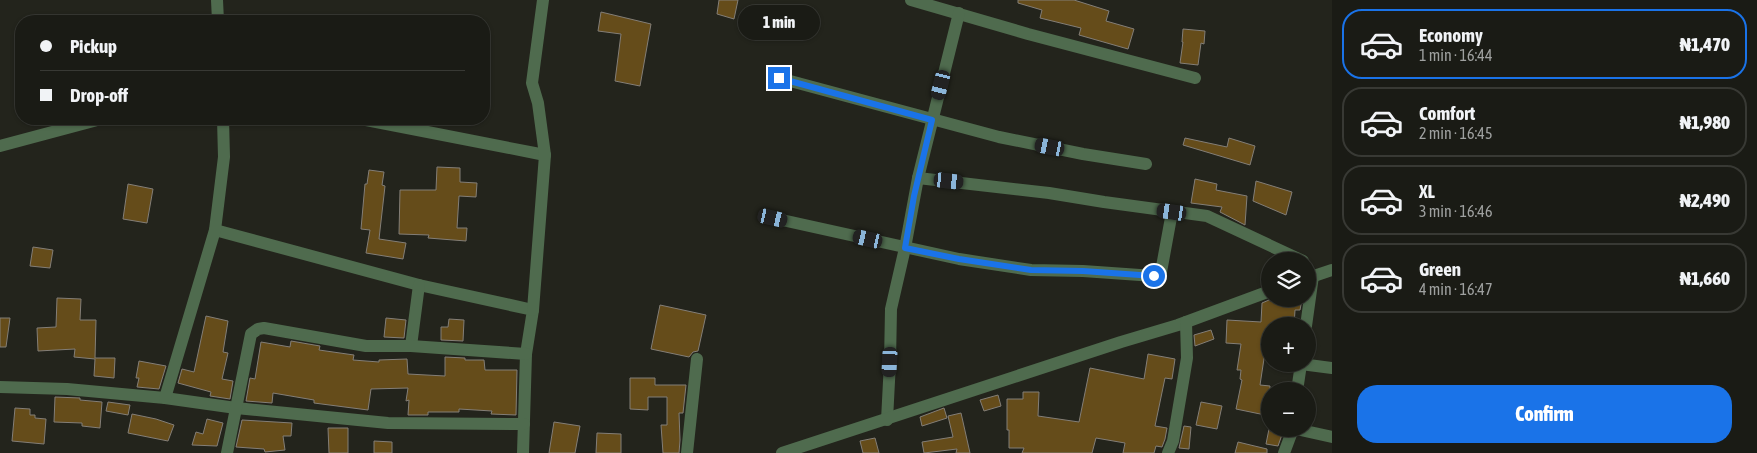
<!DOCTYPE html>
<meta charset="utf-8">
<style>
:root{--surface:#1a1b15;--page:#23241e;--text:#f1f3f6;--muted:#9fa1a0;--line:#383934;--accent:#1a73e8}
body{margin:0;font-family:"Asap Condensed",sans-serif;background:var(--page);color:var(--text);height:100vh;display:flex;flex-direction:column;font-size:19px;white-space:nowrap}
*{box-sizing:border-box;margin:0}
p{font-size:16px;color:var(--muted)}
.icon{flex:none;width:28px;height:28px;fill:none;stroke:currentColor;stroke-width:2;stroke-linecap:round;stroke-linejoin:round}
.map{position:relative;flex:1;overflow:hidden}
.panel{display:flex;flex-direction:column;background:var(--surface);width:425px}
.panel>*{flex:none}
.banner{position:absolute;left:15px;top:15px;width:475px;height:110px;border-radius:20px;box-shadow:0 1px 4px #0004,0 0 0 1px var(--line);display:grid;align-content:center;height:110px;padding:0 25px;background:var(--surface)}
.fabs{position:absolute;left:1261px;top:252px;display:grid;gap:10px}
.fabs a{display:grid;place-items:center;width:55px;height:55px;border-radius:50%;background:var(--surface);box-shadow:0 1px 4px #0004,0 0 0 1px var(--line);font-size:25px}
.end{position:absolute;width:22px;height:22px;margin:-11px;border:6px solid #1a73e8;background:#fff;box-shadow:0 0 0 2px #fff}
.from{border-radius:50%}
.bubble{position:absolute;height:35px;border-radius:18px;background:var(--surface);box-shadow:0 1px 4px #0004,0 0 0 1px var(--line);font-size:16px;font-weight:800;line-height:35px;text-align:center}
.car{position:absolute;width:15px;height:30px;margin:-15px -8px;border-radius:6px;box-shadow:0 0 4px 1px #0007;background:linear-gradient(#222 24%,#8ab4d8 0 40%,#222 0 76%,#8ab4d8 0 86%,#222 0)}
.banner b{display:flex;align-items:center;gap:18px;height:48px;font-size:19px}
.banner b+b{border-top:1px solid var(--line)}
.banner i{width:12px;height:12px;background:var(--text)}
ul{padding:9px 0 0;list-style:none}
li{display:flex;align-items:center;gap:15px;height:70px;margin:0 10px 8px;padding:0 15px;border:2px solid var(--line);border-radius:20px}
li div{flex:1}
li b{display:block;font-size:19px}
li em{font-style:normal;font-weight:800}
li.active{border-color:var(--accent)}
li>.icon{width:45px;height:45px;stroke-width:1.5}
.button{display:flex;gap:10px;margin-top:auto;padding:10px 25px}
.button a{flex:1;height:58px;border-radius:20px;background:var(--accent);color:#fff;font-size:20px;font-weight:800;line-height:58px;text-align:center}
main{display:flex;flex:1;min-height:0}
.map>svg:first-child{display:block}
.building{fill:#654c1a;stroke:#837e77}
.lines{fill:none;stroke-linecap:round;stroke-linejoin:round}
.minor{stroke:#4f6b4e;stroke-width:12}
.route{stroke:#1a73e8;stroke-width:6}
</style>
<main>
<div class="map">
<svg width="1332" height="453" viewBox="0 0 1332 453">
<rect width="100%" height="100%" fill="#23241c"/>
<g class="building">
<path d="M719,0H738L734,19L717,14Z"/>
<path d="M1018,0H1074L1109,11L1106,21L1134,29L1128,49L1079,35L1081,28L1040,18L1042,10L1018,3Z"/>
<path d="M601,12L651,24L640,86L615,81L621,34L598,31Z"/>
<path d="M1183,29L1205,31L1204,44L1201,43L1198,65L1180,63L1183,42H1182Z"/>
<path d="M1185,138L1227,147L1229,138L1255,146L1250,165L1183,145Z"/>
<path d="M437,167L460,168V182L477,183L476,197L459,196L457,228H467L466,241L428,238L429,235L399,234L400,190H436Z"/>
<path d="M369,170L384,172L382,185L385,186L379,239L406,243L403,259L366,253L370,230L361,229L365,184H367Z"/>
<path d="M1195,179L1217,184L1216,190L1247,196L1245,225L1220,212L1222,207L1191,203Z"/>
<path d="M1256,181L1292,192L1286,215L1253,201Z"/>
<path d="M128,184L153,189L147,223L123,219Z"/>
<path d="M33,247L53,250L50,268L30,266Z"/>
<path d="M57,298L81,299L80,320H96L95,358H115L114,378L94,376L95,359L74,357L75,349L38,351L37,328L56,327Z"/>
<path d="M1287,299H1302L1300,310H1295L1294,326H1270V352H1265L1260,385L1270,386V416L1236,409L1242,380L1240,379L1241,370H1237L1241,344L1226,343L1227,320L1261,322L1262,303L1269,300L1286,301Z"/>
<path d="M660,305L706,315L698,351L693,352L689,357L651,349Z"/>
<path d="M206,316L228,321L223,352L228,353L222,379L233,381L230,399L210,396L211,392L178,383L182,369L194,372Z"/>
<path d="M0,318H10L6,347H0Z"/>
<path d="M386,318L406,320L404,338L384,337Z"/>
<path d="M449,319L464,320L463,341L441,340V327H448Z"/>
<path d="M1211,330L1214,339L1195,346L1194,335Z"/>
<path d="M291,341L320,346L319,350L354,355L353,360L379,362V360L407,359L408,374L445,376V357L465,358V360H484L485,370H517L516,415L491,414L492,411L459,409V412H428V415H408L409,400L406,401L408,388L371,389L368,410L314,403V400L273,393L272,403L246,401L250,378L255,379L261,342L290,347Z"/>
<path d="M1148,354L1175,359L1172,379L1165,378L1155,426L1167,428L1165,439L1162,447L1156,446L1154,453H1123L1125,443L1096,438L1092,453H1022L1024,448H1009V430H1007V399H1023V392H1039L1038,416L1079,422L1090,368L1144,379Z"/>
<path d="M139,361L166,366L159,389L137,387L139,378H136Z"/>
<path d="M630,378H655V385H686L683,413H679L680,440L679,453H663L661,425H667V397H648V410L630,409Z"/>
<path d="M998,395L1001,406L984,411L980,400Z"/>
<path d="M55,397L80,398V400L102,402L100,428L82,426V423L54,422Z"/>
<path d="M108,402L130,405L128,415L106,411Z"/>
<path d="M1201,402L1222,406L1217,429L1196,425Z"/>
<path d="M15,408L30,409V415H35V418L46,419L44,444L12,441Z"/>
<path d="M944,408L947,418L922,426L920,417Z"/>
<path d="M961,413L970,453H956L957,449L924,453L922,442L953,437L948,416Z"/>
<path d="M132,414L156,419L174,425L168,441L128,433Z"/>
<path d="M207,419L223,423L217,446L192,445L196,432L203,434Z"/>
<path d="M242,420L292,423L291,436H283L285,450L265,452L264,449L236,447Z"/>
<path d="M554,422L580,426L575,453H549Z"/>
<path d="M1184,426L1191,427L1189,449L1179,448Z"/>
<path d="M328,428H348V453H329Z"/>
<path d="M1269,429H1284L1278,446L1266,444Z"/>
<path d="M597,433L621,434V453H596Z"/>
<path d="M875,438L879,453H863L860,441Z"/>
<path d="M374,441L392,442V453H374Z"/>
<path d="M1238,442L1267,449V453H1235Z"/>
</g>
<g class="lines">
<g class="minor">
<path d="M217,0L218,21"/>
<path d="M911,0L1028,34L1195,78"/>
<path d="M779,78L999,137L1083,154L1146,164"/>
<path d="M361,119L545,155"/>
<path d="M0,146L101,119"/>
<path d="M918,178L1049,193L1104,202L1207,216L1303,261"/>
<path d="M773,218L959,259L1031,270L1083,271L1154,276L1161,272L1172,212"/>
<path d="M215,230L419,285L533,310L526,354L523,453"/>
<path d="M1308,278L1332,270"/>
<path d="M533,310L545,155L538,103L532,83L543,0"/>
<path d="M1306,326L1313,276"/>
<path d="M411,346L419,285"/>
<path d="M1301,364L1332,368"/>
<path d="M0,387L67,389L165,398L236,408L388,423L524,424"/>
<path d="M1297,391L1301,364"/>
<path d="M165,398L215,230L224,157L223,119"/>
<path d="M887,420L890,362L891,309L905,248L918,178L959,13"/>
<path d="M1296,429L1332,437"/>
<path d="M227,453L251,334L258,329L264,328L366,346H411L526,354"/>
<path d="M687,453L697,359"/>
<path d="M782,453L1121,342L1178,325L1270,291"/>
<path d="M1168,453L1173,441L1187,358L1186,322"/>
<path d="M1284,453L1293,429"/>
</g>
</g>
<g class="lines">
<path class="route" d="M779,78L932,120L914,196L905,248L959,259L1031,270L1083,271L1154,276"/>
</g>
</svg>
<div class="fabs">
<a><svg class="icon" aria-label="layers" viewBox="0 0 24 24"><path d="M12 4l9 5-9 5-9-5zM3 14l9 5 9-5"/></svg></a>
<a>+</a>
<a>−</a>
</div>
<i class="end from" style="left:1154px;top:276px"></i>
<i class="end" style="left:779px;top:78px"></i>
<div class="bubble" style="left:738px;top:5px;width:82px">1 min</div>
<i class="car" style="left:941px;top:85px;rotate:194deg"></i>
<i class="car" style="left:1050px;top:147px;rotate:281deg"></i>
<i class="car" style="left:949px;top:181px;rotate:96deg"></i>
<i class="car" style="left:1172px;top:212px;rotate:278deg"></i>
<i class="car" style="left:773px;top:218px;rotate:103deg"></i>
<i class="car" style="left:868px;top:239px;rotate:283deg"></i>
<i class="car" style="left:890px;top:362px;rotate:183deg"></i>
<div class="banner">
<b><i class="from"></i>Pickup</b>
<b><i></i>Drop-off</b>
</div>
</div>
<section class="panel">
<ul>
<li class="active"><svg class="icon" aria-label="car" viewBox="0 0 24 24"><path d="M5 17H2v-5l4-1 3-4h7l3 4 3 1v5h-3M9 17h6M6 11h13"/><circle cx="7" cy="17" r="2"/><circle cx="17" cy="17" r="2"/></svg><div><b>Economy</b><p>1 min · 16:44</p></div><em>₦1,470</em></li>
<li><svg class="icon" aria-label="car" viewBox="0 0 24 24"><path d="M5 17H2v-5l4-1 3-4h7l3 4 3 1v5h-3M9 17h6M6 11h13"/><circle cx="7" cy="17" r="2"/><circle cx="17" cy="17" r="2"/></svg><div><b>Comfort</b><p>2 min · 16:45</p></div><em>₦1,980</em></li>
<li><svg class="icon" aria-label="car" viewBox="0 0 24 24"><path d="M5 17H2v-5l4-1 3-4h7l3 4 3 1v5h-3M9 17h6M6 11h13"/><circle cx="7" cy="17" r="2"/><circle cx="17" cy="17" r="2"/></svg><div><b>XL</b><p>3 min · 16:46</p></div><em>₦2,490</em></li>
<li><svg class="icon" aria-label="car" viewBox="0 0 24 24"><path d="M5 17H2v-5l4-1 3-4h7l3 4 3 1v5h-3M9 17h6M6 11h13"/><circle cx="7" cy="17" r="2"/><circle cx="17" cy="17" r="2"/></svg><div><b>Green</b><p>4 min · 16:47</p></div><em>₦1,660</em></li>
</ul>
<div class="button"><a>Confirm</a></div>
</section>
</main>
